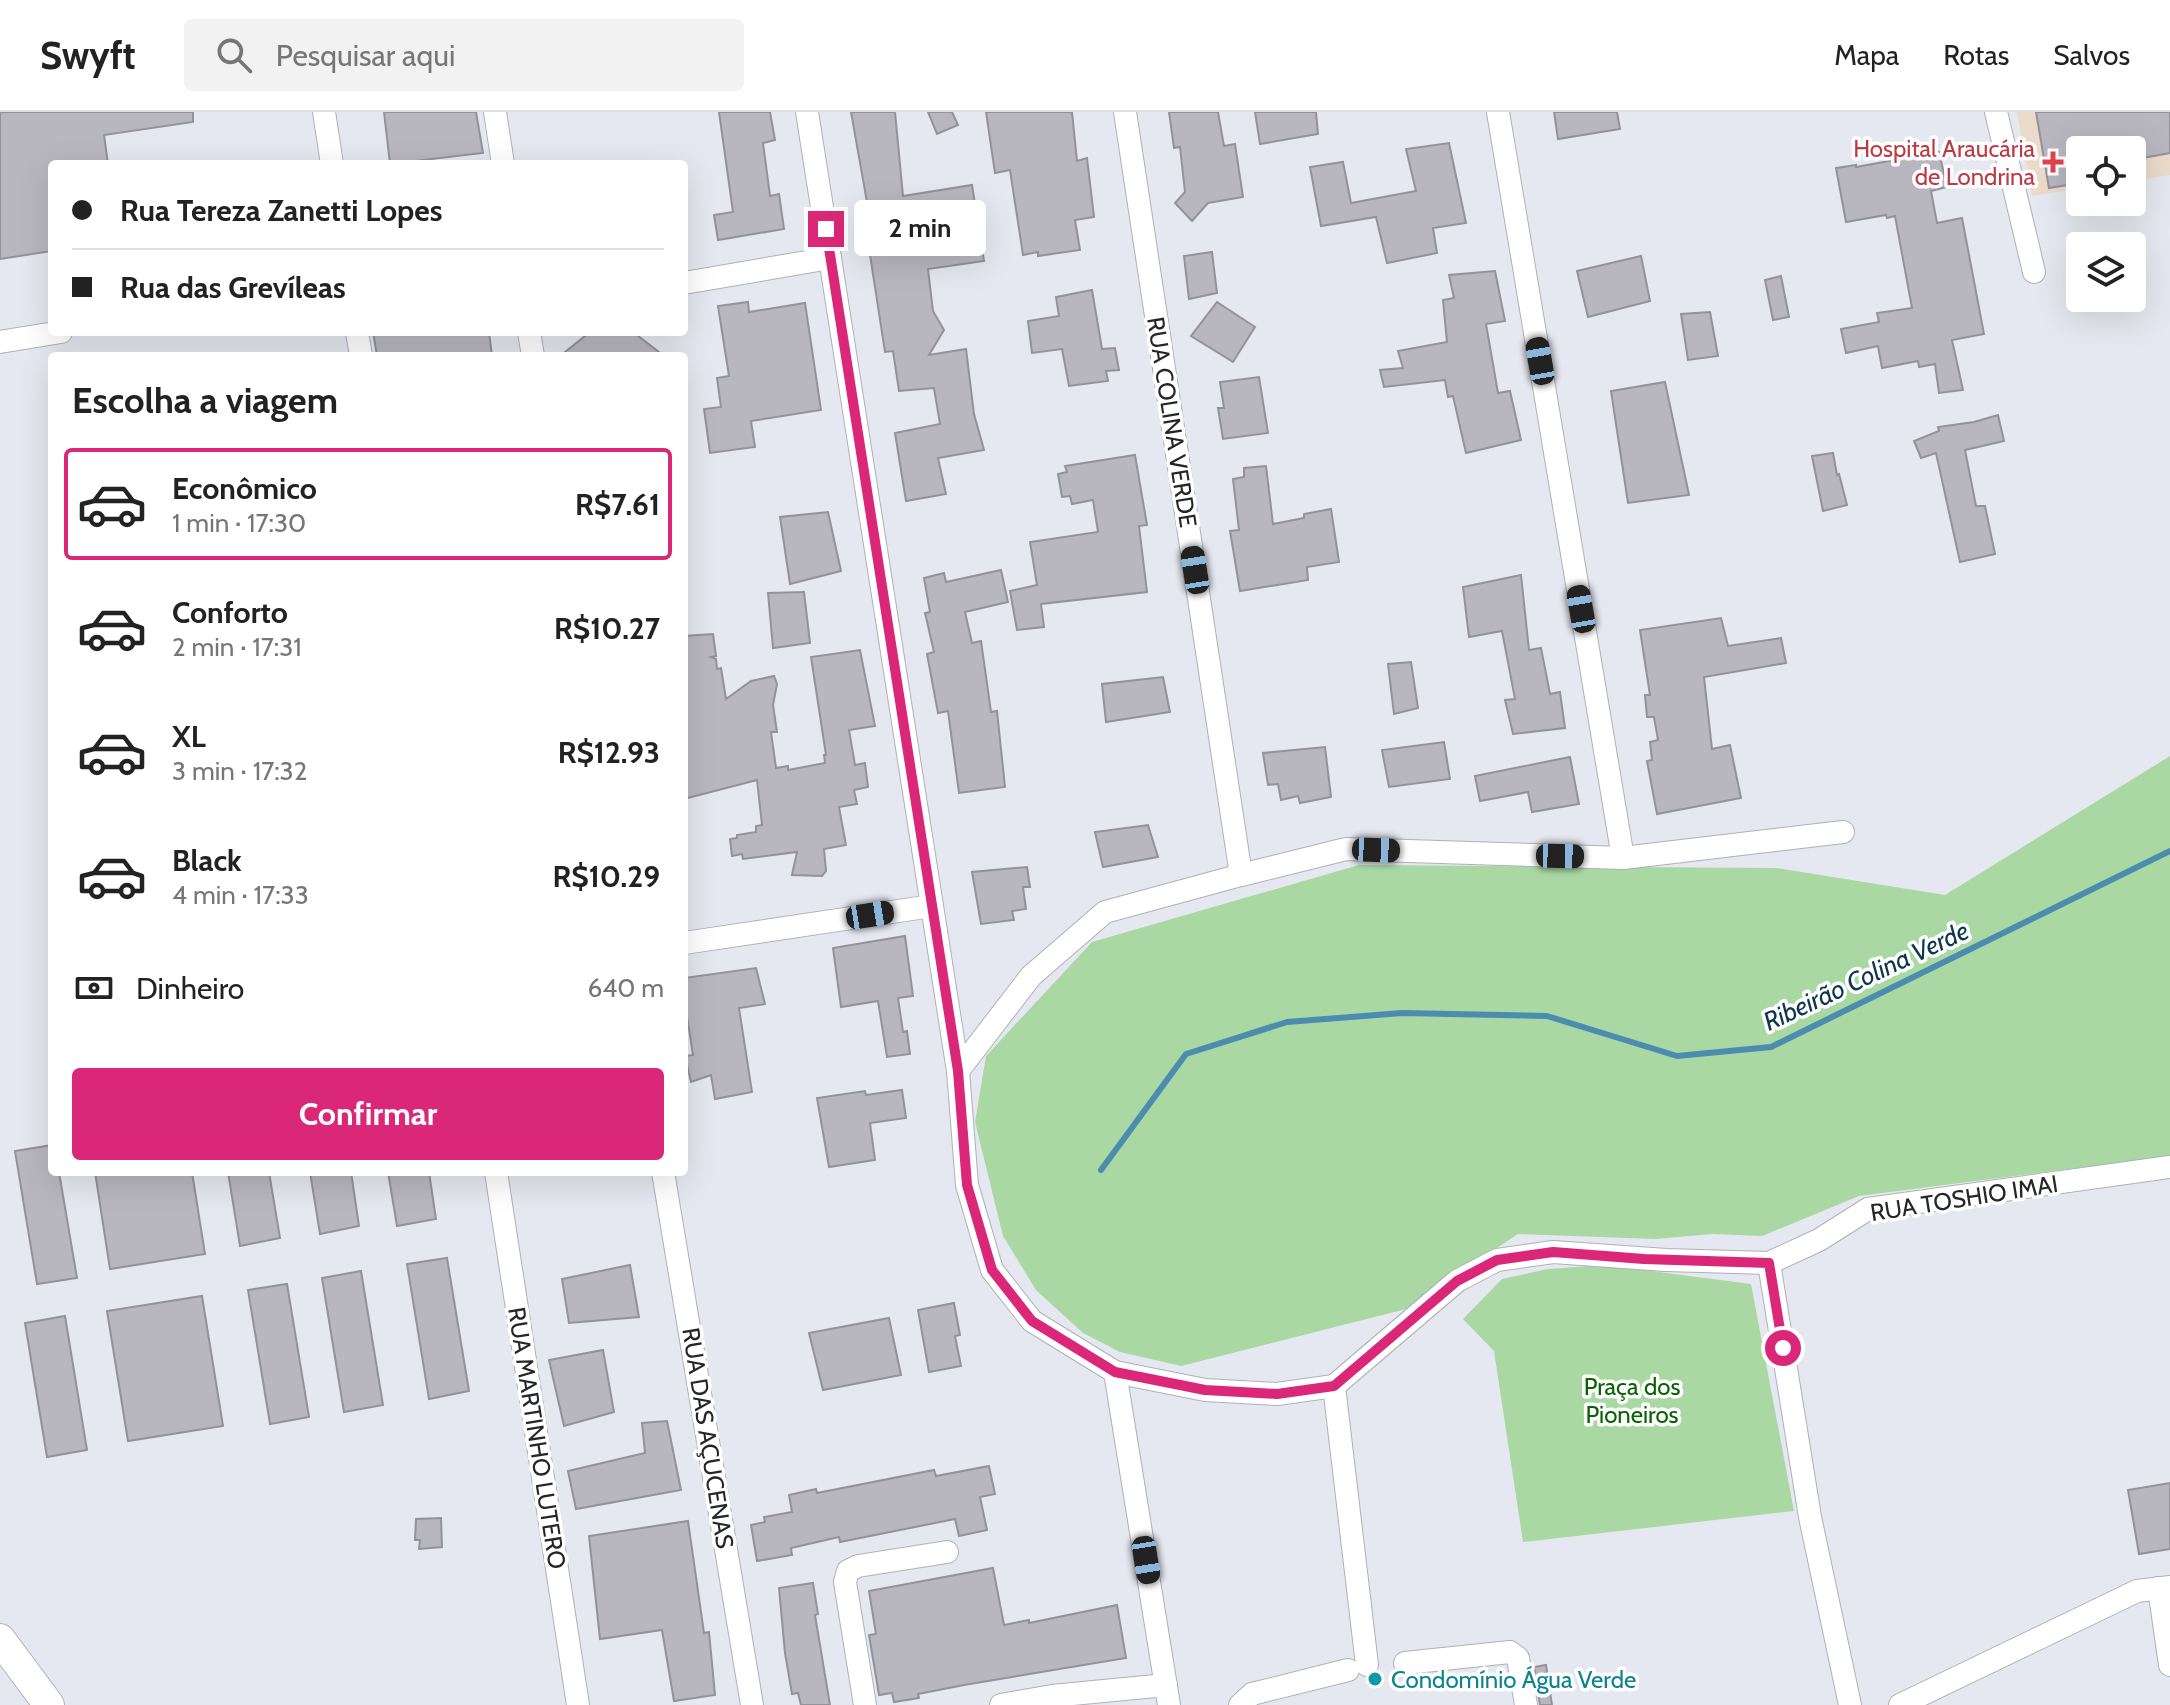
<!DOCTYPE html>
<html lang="pt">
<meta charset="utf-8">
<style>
:root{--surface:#fff;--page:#f2f2f2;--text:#222;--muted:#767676;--line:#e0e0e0;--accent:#db2777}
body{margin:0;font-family:Cabin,sans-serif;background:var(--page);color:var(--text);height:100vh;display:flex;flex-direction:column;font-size:30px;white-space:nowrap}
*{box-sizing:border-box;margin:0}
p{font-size:26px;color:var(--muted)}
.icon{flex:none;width:44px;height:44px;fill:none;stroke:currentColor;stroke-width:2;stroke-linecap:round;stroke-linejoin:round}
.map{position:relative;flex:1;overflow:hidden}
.drawer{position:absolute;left:48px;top:240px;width:640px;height:824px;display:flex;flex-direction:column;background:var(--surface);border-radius:8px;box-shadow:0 8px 32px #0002}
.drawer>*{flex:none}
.top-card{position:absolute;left:48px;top:48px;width:640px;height:176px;border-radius:8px;box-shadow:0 8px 32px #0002;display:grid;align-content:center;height:176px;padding:0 24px;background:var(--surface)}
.fabs{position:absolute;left:2066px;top:24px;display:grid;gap:16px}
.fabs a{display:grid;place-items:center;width:80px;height:80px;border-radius:8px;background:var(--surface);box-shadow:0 8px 32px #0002;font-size:40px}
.end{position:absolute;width:36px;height:36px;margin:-18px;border:10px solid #db2777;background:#fff;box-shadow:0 0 0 4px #fff}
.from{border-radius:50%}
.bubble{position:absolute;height:56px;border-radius:8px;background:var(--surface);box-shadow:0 8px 32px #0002;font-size:26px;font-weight:700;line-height:56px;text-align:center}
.car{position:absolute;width:24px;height:48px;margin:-24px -12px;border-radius:10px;box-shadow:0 0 6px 2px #0007;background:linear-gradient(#222 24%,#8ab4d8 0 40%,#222 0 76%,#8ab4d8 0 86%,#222 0)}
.top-card b{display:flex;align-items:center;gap:28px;height:76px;font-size:30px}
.top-card b+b{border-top:2px solid var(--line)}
.top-card i{width:20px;height:20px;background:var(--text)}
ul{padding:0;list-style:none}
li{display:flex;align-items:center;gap:24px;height:112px;margin:0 16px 12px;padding:0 8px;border:4px solid transparent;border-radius:8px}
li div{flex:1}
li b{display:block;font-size:30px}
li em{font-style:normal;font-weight:700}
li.selected{border-color:var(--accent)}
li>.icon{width:72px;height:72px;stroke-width:1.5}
h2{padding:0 24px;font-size:36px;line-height:96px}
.pay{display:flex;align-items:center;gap:20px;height:88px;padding:0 24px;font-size:30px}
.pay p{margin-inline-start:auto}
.primary-button{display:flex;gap:16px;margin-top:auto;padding:16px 24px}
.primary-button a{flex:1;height:92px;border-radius:8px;background:var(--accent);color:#fff;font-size:32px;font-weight:700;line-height:92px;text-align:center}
header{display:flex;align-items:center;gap:48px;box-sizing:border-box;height:112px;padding:0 40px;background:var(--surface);border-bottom:2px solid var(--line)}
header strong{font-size:38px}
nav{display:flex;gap:44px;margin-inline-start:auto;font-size:28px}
.search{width:560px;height:72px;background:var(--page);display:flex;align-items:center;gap:20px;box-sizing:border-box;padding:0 28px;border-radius:8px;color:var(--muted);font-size:30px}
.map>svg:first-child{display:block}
.medical{fill:#ecdbca}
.green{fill:#a9d8a3}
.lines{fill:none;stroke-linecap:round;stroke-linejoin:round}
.stream{stroke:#4c8caf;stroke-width:6}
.building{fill:#b8b7bf;stroke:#93929a;stroke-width:2}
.street-casing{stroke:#aeb1b9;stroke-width:24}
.secondary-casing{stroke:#aeb1b9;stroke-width:32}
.street{stroke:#fff;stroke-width:22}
.secondary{stroke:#fff;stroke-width:30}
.route{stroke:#db2777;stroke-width:10}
.health-dot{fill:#e0444e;stroke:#fff;stroke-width:3}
.culture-dot{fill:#0f9aa8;stroke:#fff;stroke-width:3}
.labels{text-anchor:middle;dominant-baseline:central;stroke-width:7;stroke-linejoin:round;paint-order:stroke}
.health-label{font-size:24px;fill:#be3a42;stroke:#fff;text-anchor:end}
.street-label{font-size:24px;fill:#252629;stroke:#fff}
.park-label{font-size:24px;fill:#096203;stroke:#fff}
.culture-label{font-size:24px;fill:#0d838f;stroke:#fff;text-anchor:start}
.water-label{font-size:26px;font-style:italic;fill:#0e374b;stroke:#fff}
</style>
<header>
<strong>Swyft</strong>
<div class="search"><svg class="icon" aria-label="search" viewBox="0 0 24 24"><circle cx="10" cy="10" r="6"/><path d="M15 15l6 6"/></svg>Pesquisar aqui</div>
<nav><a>Mapa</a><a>Rotas</a><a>Salvos</a></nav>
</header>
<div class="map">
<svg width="2170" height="1593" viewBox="0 0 2170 1593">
<rect width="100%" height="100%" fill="#e5e8f0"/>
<path class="medical" d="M2017,0H2170V63L2132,69V38H2080V76L2032,84Z"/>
<g class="green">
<path d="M2170,644V1044L1859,1084L1762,1124L1712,1122L1656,1127L1518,1122L1438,1175L1414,1195L1181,1254L1120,1240L1083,1221L1036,1178L1003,1124L975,1010L986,944L1092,830L1359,753L1776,756L1945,783Z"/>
<path d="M1605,1153L1751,1172L1794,1399L1523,1430L1494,1239L1463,1207L1502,1167L1548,1157Z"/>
</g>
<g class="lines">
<path class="stream" d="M1101,1058L1186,942L1287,910L1402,901L1547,904L1677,944L1771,935L2170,739"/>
</g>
<g class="building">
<path d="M0,0H193V10L104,23L108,52H52V139L0,147Z"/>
<path d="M384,0H476L483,41L390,52Z"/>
<path d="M719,0H770L775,28L763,31L770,84L779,82L784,117L718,128L714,103L733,100Z"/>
<path d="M851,0H895L903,84L972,73L984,149L928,157L933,199L944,218L929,243L966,237L974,302L984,338L938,346L946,382L906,389L895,321L940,312L934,276L899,279L893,239L885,240L862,91L867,90Z"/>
<path d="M928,0H952L958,13L937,22Z"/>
<path d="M986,0H1072L1077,49L1087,46L1094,105L1075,108L1080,138L1038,144V140L1023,143L1010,58L995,61Z"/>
<path d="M1169,0H1218L1224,34L1235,32L1243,85L1208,91L1192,109L1175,91L1185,80L1180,35L1174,36Z"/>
<path d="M1255,0H1316L1318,22L1260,32Z"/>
<path d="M1554,0H1617L1620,17L1558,27Z"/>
<path d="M2036,0H2170V41L2132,48V38H2080V71L2049,76Z"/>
<path d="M1449,31L1466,111L1433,116L1437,141L1387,151L1376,105L1321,114L1310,55L1343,50L1351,91L1416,79L1406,37Z"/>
<path d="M1939,40L1947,75L1931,79L1937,111L1962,106L1984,222L1952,228L1963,278L1939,281L1935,252L1919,255L1918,249L1882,256L1878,234L1846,241L1841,217L1879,210L1877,201L1912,196L1895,104L1887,106L1886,103L1846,110L1836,56L1856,53V55Z"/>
<path d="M1212,140L1217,181L1189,187L1184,144Z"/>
<path d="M1641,144L1650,189L1588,205L1577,159Z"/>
<path d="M1495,159L1505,209L1486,212L1498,281L1510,279L1521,328L1466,341L1453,284L1448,285L1445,268L1384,275L1380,258L1403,256L1398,239L1447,230L1443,188L1454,186L1449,163Z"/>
<path d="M1781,164L1789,205L1773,208L1765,168Z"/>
<path d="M1092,178L1102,237L1115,236L1119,258L1106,259L1108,269L1069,274L1062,237L1032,241L1028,209L1059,204L1056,185Z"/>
<path d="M748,190L749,200L805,191L821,298L751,309L755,335L710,341L704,297L721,295L717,266L729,264L718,194Z"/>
<path d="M1217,190L1255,215L1233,250L1191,224Z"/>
<path d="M1710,200L1718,244L1688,248L1681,202Z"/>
<path d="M373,220H489L492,244H377Z"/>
<path d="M590,220H633L664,244H560Z"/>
<path d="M1259,265L1268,321L1223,327L1218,296H1224L1220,270Z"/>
<path d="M1665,270L1689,383L1628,391L1611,279Z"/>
<path d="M1998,303L2004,329L1965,338L1976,394H1985L1995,442L1960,450L1936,341L1921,346L1914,329L1939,319L1938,315L1974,310Z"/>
<path d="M1833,341L1837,363L1839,362L1847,393L1823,399L1812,344Z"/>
<path d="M1135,343L1147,413L1139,414L1147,480L1041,492L1044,515L1017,518L1010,479L1037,473L1030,430L1098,420L1093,388L1072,392L1070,384L1062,385L1058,362L1067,360L1065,354Z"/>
<path d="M1266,354L1273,412L1304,406V402L1331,397L1339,450L1307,455L1308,468L1240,479L1230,419L1239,418L1233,367L1244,365V356Z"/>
<path d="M828,400L841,459L790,472L780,405Z"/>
<path d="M1001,458L1008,490L965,500L972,531L981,529L991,600L997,599L1005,675L959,681L948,599L938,601L927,542L934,540L925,501L930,500L924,466L944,461L946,470Z"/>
<path d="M1521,463L1529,538L1541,536L1550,582L1560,580L1565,616L1513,622L1505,588L1515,587L1502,519L1469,525L1463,475Z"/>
<path d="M804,480L810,531L773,536L768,481Z"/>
<path d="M1721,506L1728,534L1781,526L1786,551L1704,565L1712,637L1730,633L1741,686L1657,702L1647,649L1652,648L1650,630L1658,628L1654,605H1647L1645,583H1650L1640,518Z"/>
<path d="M713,522L716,544L711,545L716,547L717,557L721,556L726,587L751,569L774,564L777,572L773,593L777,620H771L776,656L788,654V658L825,651L824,643H826L811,545L860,538L875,614L849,618L855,653L865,651L868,675L854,678L857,692L839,695L846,733L824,737L826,759L822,764L792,763L797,740L743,747L742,742L732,744L730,727L737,726V723L756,720V714L762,713L757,668L684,687V524Z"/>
<path d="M1411,550L1418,596L1394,602L1388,552Z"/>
<path d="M1163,565L1170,600L1106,610L1102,572Z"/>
<path d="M1444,630L1450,667L1389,675L1382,638Z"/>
<path d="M1325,635L1331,685L1300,691L1298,684L1281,688L1278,672L1268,673L1263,641Z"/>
<path d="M1570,645L1579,692L1532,700L1528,680L1480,689L1475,664Z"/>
<path d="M1148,713L1158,745L1103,755L1095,720Z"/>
<path d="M1027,755L1030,775H1023L1026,797L1012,799L1014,808L981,812L972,760Z"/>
<path d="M905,824L913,884L898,886L903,920L907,919L910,942L887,945L878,889L841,895L833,836Z"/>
<path d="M756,856L765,892L739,896L752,980L715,987L711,963L691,970L685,944L693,943L684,885V866Z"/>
<path d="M902,978L906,1006L870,1011L875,1048L829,1055L817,986L865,979L866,983Z"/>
<path d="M52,1033V1060H59L77,1166L37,1172L15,1039Z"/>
<path d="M95,1060H192L205,1142L110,1157Z"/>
<path d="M228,1060H269L280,1126L240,1134Z"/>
<path d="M310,1060H351L359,1114L320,1122Z"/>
<path d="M388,1060H429L436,1107L397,1114Z"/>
<path d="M447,1146L469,1279L429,1287L407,1152Z"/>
<path d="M630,1153L639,1205L569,1211L562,1167Z"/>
<path d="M361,1159L383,1293L344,1300L322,1166Z"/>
<path d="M287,1172L309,1305L270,1312L248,1178Z"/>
<path d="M202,1184L223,1314L128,1329L107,1199Z"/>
<path d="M954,1191L960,1223L955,1224L961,1254L929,1260L918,1198Z"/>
<path d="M65,1204L87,1338L47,1345L25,1211Z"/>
<path d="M889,1206L901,1263L823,1278L809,1221Z"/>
<path d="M603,1238L614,1300L564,1314L549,1248Z"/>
<path d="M667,1309L681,1378L576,1397L568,1359L645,1341L642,1311Z"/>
<path d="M989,1354L995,1382L980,1385L987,1418L959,1424L955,1407L840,1430L839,1425L791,1436L792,1443L757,1449L751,1413L765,1410L764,1405L792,1400L789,1383L816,1377L817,1381L934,1358L936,1364Z"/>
<path d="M2170,1371V1437L2139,1442L2128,1378Z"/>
<path d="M441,1406L442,1435L419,1437L420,1428H415L416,1407Z"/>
<path d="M688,1409L704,1521L709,1520L715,1583L674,1589L662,1518L600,1527L589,1424Z"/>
<path d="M993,1456L1004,1513L1029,1508V1511L1117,1493L1126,1546L964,1573L918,1582L919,1586L894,1590L892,1581L879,1583L869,1523L876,1522L869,1479Z"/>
<path d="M813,1471L818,1502L815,1503L830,1593H801L798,1581L792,1582L785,1541L779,1476Z"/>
<path d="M1546,1553L1552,1593H1540L1534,1555Z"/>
</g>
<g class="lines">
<g class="street-casing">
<g id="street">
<path d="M324,0L332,52"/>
<path d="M495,0L503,52"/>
<path d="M807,0L958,959L967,1073L992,1158L1032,1209L1115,1260L1205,1278L1277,1282L1334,1274"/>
<path d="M1125,0L1241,763"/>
<path d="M1498,0L1623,746"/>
<path d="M1996,0L2034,160"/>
<path d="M684,171L830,146"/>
<path d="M357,220L361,244"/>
<path d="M529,220L533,244"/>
<path d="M0,230L61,220"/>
<path d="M684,831L932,794"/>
<path d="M958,959L1031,864L1105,800L1241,763L1346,737L1623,746L1843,720"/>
<path d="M496,1060L578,1593"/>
<path d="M663,1060L752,1593"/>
<path d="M1769,1151L1810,1405L1850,1593"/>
<path d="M1115,1260L1169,1593"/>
<path d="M1334,1274L1457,1169L1497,1148L1553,1140L1666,1148L1769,1151L1819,1128L1868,1097L2170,1055"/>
<path d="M1334,1274L1367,1553"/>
<path d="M2159,1476L2170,1553"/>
<path d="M1405,1551L1510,1540L1518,1546L1526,1593"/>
<path d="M865,1593L845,1470L848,1459L858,1454L947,1440"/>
<path d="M1001,1593L1052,1584L1166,1573"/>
<path d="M1240,1593L1252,1582L1348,1558"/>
<path d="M1900,1593L2137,1479L2170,1475"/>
</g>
</g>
<g class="secondary-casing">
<path id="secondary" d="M0,1527L49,1593"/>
</g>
<use href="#street" class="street"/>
<use href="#secondary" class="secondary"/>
</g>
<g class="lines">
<path class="route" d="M826,117L958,959L967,1073L992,1158L1032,1209L1115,1260L1205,1278L1277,1282L1334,1274L1457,1169L1497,1148L1553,1140L1644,1147L1769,1151L1783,1236"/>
</g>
<path class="health-dot" d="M2049 38h8v8h8v8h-8v8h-8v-8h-8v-8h8z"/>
<circle class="culture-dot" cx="1375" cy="1567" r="8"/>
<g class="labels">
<g class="health-label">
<text x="2035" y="36">Hospital Araucária<tspan x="2035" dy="28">de Londrina</tspan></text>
</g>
<g class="street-label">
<text transform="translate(1172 310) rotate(81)">RUA COLINA VERDE</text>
<text transform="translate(1964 1086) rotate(-9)">RUA TOSHIO IMAI</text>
<text transform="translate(537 1326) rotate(81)">RUA MARTINHO LUTERO</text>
<text transform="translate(708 1326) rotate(81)">RUA DAS AÇUCENAS</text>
</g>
<g class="park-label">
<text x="1632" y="1274">Praça dos<tspan x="1632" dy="28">Pioneiros</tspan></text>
</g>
<g class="culture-label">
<text x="1391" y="1567">Condomínio Água Verde</text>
</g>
<g class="water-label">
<text transform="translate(1866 864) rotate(-25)">Ribeirão Colina Verde</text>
</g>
</g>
</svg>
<div class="fabs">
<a><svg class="icon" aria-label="locate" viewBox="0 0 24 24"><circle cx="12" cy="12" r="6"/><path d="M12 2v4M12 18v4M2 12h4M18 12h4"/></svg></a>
<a><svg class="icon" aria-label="layers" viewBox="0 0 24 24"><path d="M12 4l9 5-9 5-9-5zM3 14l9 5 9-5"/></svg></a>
</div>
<i class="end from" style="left:1783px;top:1236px"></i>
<i class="end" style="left:826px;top:117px"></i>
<div class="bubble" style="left:854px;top:88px;width:132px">2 min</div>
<i class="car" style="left:1540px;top:249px;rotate:350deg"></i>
<i class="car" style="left:1195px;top:458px;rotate:351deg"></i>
<i class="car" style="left:1581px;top:497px;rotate:350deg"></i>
<i class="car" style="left:1376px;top:738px;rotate:92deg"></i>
<i class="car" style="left:1560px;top:744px;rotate:91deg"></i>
<i class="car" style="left:870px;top:803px;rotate:81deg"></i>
<i class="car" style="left:1146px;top:1448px;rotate:171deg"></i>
<div class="top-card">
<b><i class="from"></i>Rua Tereza Zanetti Lopes</b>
<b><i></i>Rua das Grevíleas</b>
</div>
<section class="drawer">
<h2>Escolha a viagem</h2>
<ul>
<li class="selected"><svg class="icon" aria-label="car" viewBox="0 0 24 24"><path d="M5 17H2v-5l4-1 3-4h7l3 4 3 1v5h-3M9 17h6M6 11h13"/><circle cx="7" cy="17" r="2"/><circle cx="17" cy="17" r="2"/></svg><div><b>Econômico</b><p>1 min · 17:30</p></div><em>R$7.61</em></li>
<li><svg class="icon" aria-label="car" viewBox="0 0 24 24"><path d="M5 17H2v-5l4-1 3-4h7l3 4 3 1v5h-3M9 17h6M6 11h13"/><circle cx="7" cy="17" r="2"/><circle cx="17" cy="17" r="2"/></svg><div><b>Conforto</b><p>2 min · 17:31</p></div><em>R$10.27</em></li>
<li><svg class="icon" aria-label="car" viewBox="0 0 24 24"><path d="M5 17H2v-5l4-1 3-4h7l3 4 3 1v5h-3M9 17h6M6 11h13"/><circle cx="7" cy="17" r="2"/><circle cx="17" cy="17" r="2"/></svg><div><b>XL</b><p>3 min · 17:32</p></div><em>R$12.93</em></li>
<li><svg class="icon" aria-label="car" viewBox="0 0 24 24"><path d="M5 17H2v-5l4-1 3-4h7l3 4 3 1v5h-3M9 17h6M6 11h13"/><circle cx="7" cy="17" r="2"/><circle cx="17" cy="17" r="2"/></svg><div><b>Black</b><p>4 min · 17:33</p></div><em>R$10.29</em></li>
</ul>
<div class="pay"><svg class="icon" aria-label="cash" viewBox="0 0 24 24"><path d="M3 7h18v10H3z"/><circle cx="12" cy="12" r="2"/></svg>Dinheiro<p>640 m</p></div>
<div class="primary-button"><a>Confirmar</a></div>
</section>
</div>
